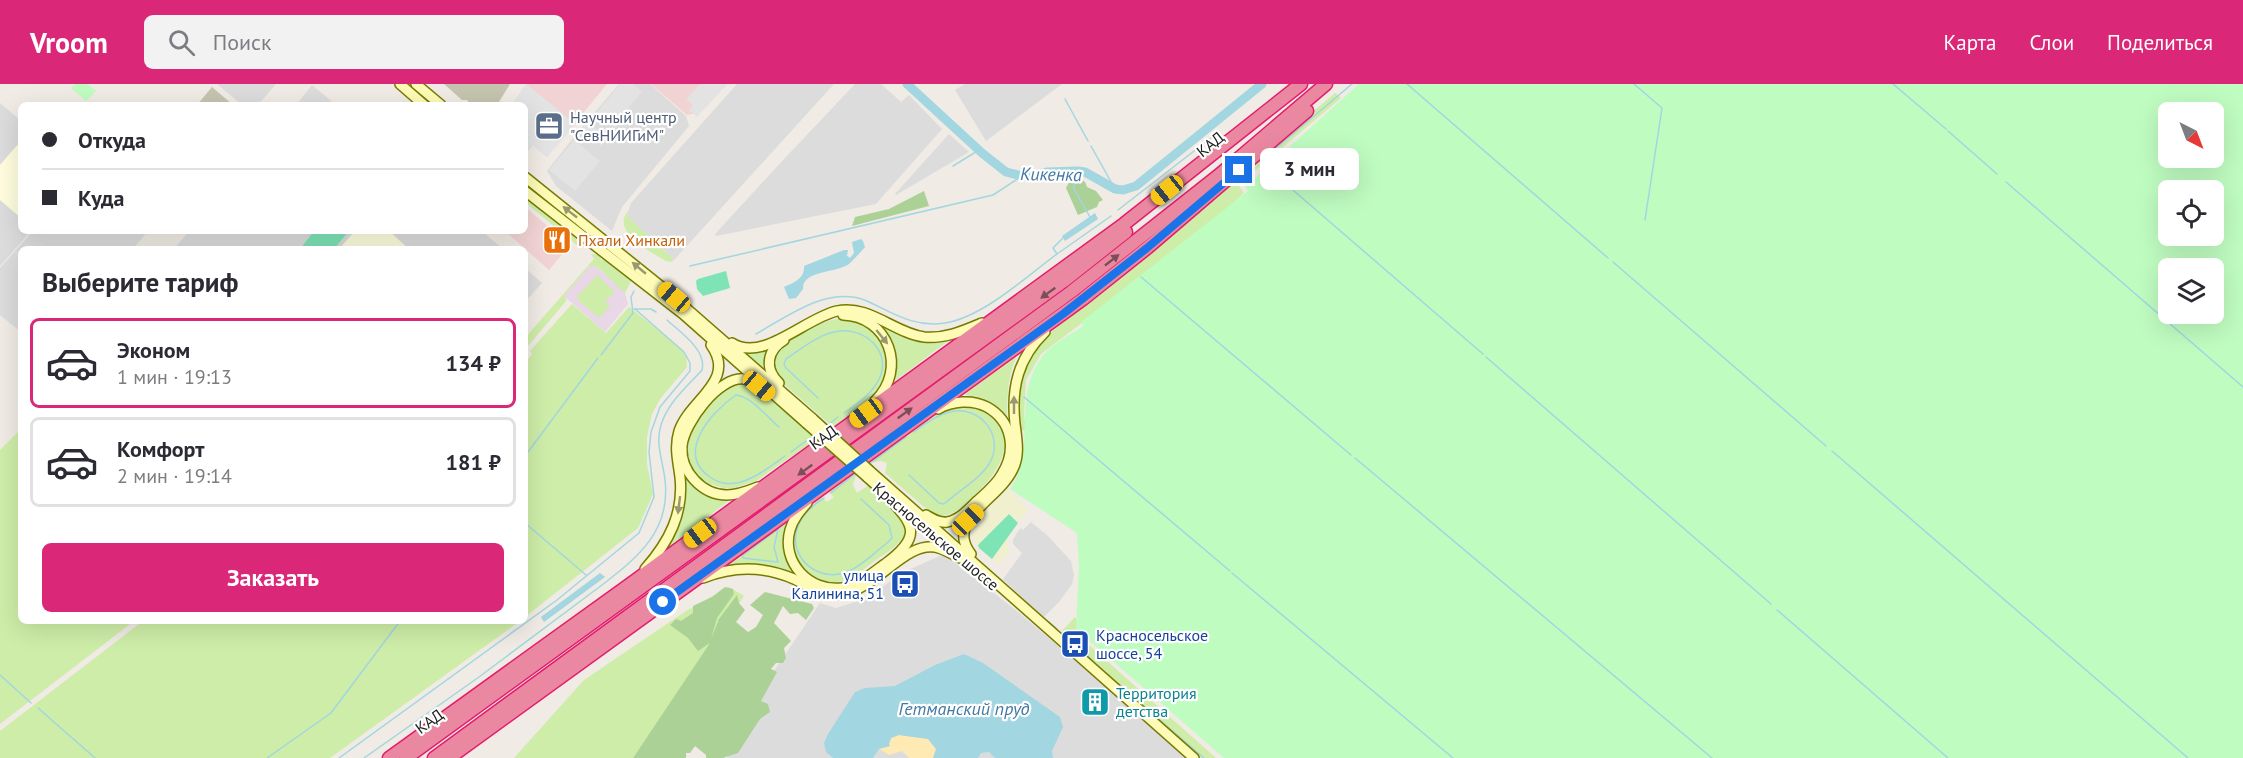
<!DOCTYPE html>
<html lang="ru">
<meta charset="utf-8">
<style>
:root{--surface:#fff;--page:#f2f2f3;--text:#2b2b33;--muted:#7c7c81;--line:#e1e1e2;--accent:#db2777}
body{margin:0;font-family:"PT Sans",sans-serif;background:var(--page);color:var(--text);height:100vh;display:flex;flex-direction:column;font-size:22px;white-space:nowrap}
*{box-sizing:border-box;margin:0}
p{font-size:20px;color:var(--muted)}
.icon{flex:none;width:33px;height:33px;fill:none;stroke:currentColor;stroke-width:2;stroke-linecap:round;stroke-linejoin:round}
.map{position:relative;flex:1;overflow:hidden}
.side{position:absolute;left:18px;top:162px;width:510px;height:378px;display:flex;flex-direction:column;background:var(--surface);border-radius:9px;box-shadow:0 6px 24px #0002}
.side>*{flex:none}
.banner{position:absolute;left:18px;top:18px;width:510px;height:132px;border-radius:9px;box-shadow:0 6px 24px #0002;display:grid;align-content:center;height:132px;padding:0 24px;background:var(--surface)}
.needle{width:39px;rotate:138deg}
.controls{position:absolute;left:2158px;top:18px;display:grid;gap:12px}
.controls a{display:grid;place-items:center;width:66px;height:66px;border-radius:9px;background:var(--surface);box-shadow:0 6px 24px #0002;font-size:30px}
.end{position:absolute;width:27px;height:27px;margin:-14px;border:8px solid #1a73e8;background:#fff;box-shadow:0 0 0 3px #fff}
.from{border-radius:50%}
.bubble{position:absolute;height:42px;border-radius:9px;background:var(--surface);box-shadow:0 6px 24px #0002;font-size:20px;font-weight:700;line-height:42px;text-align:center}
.car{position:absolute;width:18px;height:36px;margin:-18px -9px;border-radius:8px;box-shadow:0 0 4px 2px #0007;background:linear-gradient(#f5c518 24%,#345 0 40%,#f5c518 0 76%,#345 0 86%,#f5c518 0)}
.banner b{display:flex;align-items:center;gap:21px;height:57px;font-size:22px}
.banner b+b{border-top:2px solid var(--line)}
.banner i{width:15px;height:15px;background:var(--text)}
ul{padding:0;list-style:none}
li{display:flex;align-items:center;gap:18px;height:90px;margin:0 12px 9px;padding:0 12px;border:3px solid var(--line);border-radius:9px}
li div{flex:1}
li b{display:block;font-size:22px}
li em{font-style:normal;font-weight:700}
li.current{border-color:var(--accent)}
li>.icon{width:54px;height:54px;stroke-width:1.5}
h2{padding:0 24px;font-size:27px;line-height:72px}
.cta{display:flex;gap:12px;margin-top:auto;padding:12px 24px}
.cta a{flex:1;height:69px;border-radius:9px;background:var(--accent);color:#fff;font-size:24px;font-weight:700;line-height:69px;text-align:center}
header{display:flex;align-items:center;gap:36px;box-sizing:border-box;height:84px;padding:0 30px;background:var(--accent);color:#fff}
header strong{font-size:28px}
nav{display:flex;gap:33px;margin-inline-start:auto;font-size:21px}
.search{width:420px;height:54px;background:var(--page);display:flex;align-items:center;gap:15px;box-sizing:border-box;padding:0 21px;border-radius:9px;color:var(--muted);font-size:22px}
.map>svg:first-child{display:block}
.residential{fill:#dddcdc}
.commercial{fill:#f2d3d3}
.industrial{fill:#e9d6e7}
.education{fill:#fffdde}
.construction{fill:#c5c4af}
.farmland{fill:#f0f0cf}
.grass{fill:#ceeda8}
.forest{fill:#acd197}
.wetland{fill:#c0dfcf}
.sand{fill:#ffeab3}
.park{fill:#bffcc0;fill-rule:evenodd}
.pitch{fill:#7ee3b5}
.parking{fill:#e3e3e3}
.water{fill:#a2d6e0}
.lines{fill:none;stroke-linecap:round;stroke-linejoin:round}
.stream{stroke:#a2d6e0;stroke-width:1.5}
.river{stroke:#a2d6e0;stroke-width:9}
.secondary-casing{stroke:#767b00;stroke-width:12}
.highway-casing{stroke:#e41b6e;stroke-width:15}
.secondary{stroke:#fdfbb6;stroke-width:9}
.highway{stroke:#eb88a1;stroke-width:12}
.secondary-bridge-casing{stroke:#767b00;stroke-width:12;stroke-linecap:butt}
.secondary-bridge{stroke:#fdfbb6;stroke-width:9}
.oneway{fill:#999872}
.oneway2{fill:#7b4e5a}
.route{stroke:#1a73e8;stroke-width:8}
.labels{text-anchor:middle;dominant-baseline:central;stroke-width:4.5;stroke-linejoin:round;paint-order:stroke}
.service-label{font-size:16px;fill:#4e5e75;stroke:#fff;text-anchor:start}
.street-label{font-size:16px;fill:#1f1f1f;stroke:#fff}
.food-label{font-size:16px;fill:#c56008;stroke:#fff;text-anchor:start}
.transit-label{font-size:16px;fill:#164399;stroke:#fff;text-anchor:end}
.culture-label{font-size:16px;fill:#0d838f;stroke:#fff;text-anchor:start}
.water-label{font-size:18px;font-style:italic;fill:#4178a4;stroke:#fff}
</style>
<header>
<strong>Vroom</strong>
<div class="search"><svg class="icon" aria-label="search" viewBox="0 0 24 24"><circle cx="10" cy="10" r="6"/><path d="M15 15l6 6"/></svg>Поиск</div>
<nav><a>Карта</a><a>Слои</a><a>Поделиться</a></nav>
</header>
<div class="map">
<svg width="2243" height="674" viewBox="0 0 2243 674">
<rect width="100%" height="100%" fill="#f0ebe4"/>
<g class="residential">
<path d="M217,0H276L258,21H242Z"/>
<path d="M619,0H650L686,32L689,42L622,123L612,147L556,102L547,87L574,53L577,55L580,51L578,48Z"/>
<path d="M737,0H834L674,176L627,132L631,119Z"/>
<path d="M855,0H881L901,18L909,11L942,45L876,120L716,152L715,150L785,74Z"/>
<path d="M965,0H1062L986,57L955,6Z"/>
<path d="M312,1L336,21H296Z"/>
<path d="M0,19L21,37V57L0,81Z"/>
<path d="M949,50L969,68L896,111L895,110Z"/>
<path d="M0,116L21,134V147H31L0,182Z"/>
<path d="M33,147H148L133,165H21V248L0,231V184Z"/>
<path d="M189,147H482L503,165H174Z"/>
<path d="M525,184L542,199L525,218Z"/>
<path d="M1031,438L1048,452L1071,477L1074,491L1072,500L1059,518L1043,534L1003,495L1022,469L1013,460V456L1018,447L1021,444L1023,446Z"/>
<path d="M942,471L949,474L1018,528L1190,674H727L757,612L820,519L836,524L864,515L906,487Z"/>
</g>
<g class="commercial">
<path d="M526,0H607L547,73L533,61L527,68L525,67V21H512Z"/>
<path d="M651,0H727L701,28L687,31Z"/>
<path d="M525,123L570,161L549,186L506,148L525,147Z"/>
</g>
<path class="industrial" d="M594,181L625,208L628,220L605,248L564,212L590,182Z"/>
<g class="education">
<path d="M21,57V134L0,116V81Z"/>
<path d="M355,147H389L409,165H339Z"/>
</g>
<g class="construction">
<path d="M444,0H510L497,21H471L467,16H462Z"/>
<path d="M212,3L233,21H197Z"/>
</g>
<path class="farmland" d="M1007,404L1028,425L1007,455L1009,468L999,481L979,464L974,458L972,446L979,432Z"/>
<g class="grass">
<path d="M1335,9L1341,14L1238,101L1244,109L1195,153L1041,270L1026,296L1024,330L1026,347L1020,346C1015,310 1020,284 1043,255Z"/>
<path d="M525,112L544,129L576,154L578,162L525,118Z"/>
<path d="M629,126L627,132L674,176L671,178L666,177C651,168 609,147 629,126Z"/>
<path d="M591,170L599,171L601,176L603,175L631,197L625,209L597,183L590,182L564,212L567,216L527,263L525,262V254L594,175Z"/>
<path d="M597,191L615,208L605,217L610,222L599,234L578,216L577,213Z"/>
<path d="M572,220L606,249L629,223L681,264L686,272L687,283L660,315L652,330L647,353V380L653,410L638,444L525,533V279L532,270L530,267Z"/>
<path d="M843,234C877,238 900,272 879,303C868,320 848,331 833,343L778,295L773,284V272C789,253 818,237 843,234Z"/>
<path d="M883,243L904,249L956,251L891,300Z"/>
<path d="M1022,261C1007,290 1008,303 1007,333L1005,334C991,308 978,320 963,309Z"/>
<path d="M771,262L765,287L745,270L746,268L757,267Z"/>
<path d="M739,297L758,303L817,355L756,397L733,404H723L704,398L688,381L684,362L690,341L723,304Z"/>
<path d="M969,320C975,323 984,325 990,329C1021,352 998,389 977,409C970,416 962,425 952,429C944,433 937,431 930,428L885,389L887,379L881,377L874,378L869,374L924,335L944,324Z"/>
<path d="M21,345V537H134L0,640V366Z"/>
<path d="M684,387L700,403L735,412L660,470L667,460Z"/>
<path d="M852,387L856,391L853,401L857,409L869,401C885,413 896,427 908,444C903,459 889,467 876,476C866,483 857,492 845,496C789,513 774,441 820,411L827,418L834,413L827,406Z"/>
<path d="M791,429C780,451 783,467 794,488L793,491L722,484Z"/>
<path d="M729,503L744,512L633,674H514L584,596L686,527Z"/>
<path d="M1075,533L1090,562L1216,674H1200L1094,581L1076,553L1062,547Z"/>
<path d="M143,537H520L330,674H0V647Z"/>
</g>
<g class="forest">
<path d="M1077,93L1085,98L1087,103L1096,107L1103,116L1099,118L1097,123L1078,131L1066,104L1068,100Z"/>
<path d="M924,107L929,122L852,142L855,133L889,125Z"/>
<path d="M725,503L733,505L734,510L717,534L711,555L719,535L737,511L739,519L745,526L736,538L748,548L756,543L763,531L750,521L765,508L812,520L814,524L806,536L798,529L790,530L783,522L774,539L791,557L784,564L786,574L783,579H776L771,585L777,588L761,617L768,620L770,628L760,635L738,669L723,674H706V671L695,662L690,669H686V674H633L710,559L698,567L688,554L670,541L676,535L681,537L693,529V522L712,513Z"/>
</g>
<path class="wetland" d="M905,0H910L979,63L974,64Z"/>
<path class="sand" d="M899,651L928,655L936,665L933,674H909L902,667L889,671L879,665L889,660L891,654Z"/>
<g class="park">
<path d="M75,0H88L96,7L86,17L71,4Z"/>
<path d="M1359,0H2243V674H1224L1076,545L1079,483L1077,449L1010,405C1038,363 1011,315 1042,273C1051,260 1071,251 1083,242L1081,238L1248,107L1245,103ZM2214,28V74H2169V28ZM2169,106H2214V152H2169ZM2214,184V230H2169V184Z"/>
</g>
<g class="pitch">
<path d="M314,147H349L334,165H300Z"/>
<path d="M726,187L730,204L703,212L697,205L696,197L698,195Z"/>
<path d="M1009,430L1018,439L992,475L979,464L978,461Z"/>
</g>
<g class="parking">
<path d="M526,0L576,40L547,73L533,61L527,68L525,67V21H512Z"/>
<path d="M620,0H633L642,8L621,33L623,35L615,44L597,28Z"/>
<path d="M700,0H727L697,33L689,26L693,21L686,15Z"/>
<path d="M588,37L608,55L601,62L581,45Z"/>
<path d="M574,56L600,77L575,107L549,86Z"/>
</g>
<g class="water">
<path d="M1095,129L1098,135L1065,157L1062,152Z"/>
<path d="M861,155L863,157L865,163C860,169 854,175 849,180C837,189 802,186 803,205L796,214L789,215L784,203C793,199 805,195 804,182L844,166H848L847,172L850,174L854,169L852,158Z"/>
<path d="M600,489L605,493L544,538L541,533Z"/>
<path d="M964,570L983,579L1060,633L1063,643L1052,667L1053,674H995L989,668L981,669L978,674H933L936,665L928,655L899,651L891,654L889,660L890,662L879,665L873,674H833L826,668L824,659L828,650L855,608L865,604L895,602L935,581Z"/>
</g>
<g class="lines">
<g class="stream">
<path d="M1407,0L1608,174"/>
<path d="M1634,0L1662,24L1645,136"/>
<path d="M1893,0L1946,45"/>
<path d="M1065,15L1088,57"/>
<path d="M1948,47L1997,90"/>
<path d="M1091,62L1115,105"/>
<path d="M1261,77L1352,0"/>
<path d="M953,82L979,66"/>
<path d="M1083,88L1073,103L1090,133"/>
<path d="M1272,88L1483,270"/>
<path d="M2006,98L2243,303"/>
<path d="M1118,126L1216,50"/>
<path d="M1063,154L1053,164L1057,170L1111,132"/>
<path d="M1613,178L1826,362"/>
<path d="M690,182L993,111L1022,92"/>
<path d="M1141,193L1351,371"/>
<path d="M634,225H651L656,228"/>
<path d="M756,250C788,232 828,201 867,217C893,229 914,244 945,239C983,233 1026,193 1057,170"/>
<path d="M601,271L633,229L631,213L634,207"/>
<path d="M1486,273L1771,520"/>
<path d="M1024,313L1230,487"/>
<path d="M818,314L786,284L784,280L786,275C801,265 820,249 839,247C864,244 891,266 880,293C873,309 858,319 844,329"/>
<path d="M827,342L838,333"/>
<path d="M779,343C767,333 751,312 736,311C711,328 675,369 710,393C720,400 729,401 741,398C757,393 771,382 785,372"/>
<path d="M1832,367L2188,674"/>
<path d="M791,368L813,352"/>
<path d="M525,372L598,274"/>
<path d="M1355,374L1712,674"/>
<path d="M868,381L906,353"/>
<path d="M909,391L939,419L944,420C958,407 979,396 989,380C1006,353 980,320 950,328C937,331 924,340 914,348"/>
<path d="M831,409L856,389"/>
<path d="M824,414C811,422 798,435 796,450C792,480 824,499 849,487C863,481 875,468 887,459L892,454L889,441L861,415"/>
<path d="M525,439L586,491"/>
<path d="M778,445L774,463L778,478L743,474L742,472Z"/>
<path d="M1232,489L1453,674"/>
<path d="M1777,526L1948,674"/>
<path d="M1049,538L1056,544"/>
<path d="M1065,550L1075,554L1092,577"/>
<path d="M0,591L31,619"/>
<path d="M1122,604L1204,674"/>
<path d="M38,624L95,674"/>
<path d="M267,674L331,629L400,537"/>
<path d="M339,674L557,516L639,449L654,413L649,368L651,348L660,323L690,287V279L684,268L635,225"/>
<path d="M364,674L479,593L602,501C638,473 671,447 665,396C663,377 655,360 661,341C668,318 687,303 702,286C707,266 680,248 667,236"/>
</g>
<path class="river" d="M907,0L982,69L1006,88L1022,92H1036L1047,88L1078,87L1085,88L1115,105L1123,106L1136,102L1262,0"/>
<g class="secondary-casing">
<g id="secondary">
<path d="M400,0L424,21"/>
<path d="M416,0L441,21"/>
<path d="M525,93L663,204L813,335"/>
<path d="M525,107L683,230L806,339"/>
<path d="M843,231C888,232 908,285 875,317"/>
<path d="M732,259C763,279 805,234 837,227C869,220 894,249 924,253C945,255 963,247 982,239"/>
<path d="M779,299C764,285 767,266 784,256"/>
<path d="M756,301C753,299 748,295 744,295C719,292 684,339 682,362C680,387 702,411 727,411C738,411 748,407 758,403"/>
<path d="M870,387L1194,674"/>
<path d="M867,393L886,410"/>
<path d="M807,419C800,427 793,435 790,446C781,478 809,508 842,504C858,502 872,489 885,480C926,450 912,439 883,408"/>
<path d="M906,427L950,465"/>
<path d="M926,431C933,435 939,439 947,438C959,436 969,425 977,417C986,409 996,401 1002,390C1017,366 1012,337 987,323C972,315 952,317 938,325"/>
<path d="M971,470C944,436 999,416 1013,385C1020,371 1017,356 1015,340C1011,304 1018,274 1045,248"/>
<path d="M645,485C669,458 684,429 680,393C678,377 674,363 679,347C690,315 737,297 711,261"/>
<path d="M703,494C733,482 764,482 794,495C810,503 822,512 841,510C875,507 904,458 935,463C944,465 952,470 960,474"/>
</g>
</g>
<g class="highway-casing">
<g id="highway">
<path d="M389,674L629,501L1124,140L1301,0"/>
<path d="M406,674L1064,197L1126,148"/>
<path d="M434,674L1071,208L1218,92L1326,0"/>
<path d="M449,674L1083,215L1147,164L1307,27"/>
</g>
</g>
<use href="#secondary" class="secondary"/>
<use href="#highway" class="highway"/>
<g class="secondary-bridge-casing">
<g id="secondary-bridge">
<path d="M813,335L870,387"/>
<path d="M806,339L867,393"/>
</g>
</g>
<use href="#secondary-bridge" class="secondary-bridge"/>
</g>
<defs><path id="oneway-solid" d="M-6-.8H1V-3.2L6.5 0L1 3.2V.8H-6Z" transform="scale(1.5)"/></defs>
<g class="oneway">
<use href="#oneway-solid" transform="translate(570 128) rotate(-142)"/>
<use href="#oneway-solid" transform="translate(639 184) rotate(-140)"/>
<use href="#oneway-solid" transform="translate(882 253) rotate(51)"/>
<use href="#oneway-solid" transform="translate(1014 321) rotate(-90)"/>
<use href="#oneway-solid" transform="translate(679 421) rotate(97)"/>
</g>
<g class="oneway2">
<use href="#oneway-solid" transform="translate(1112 176) rotate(-38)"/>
<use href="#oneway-solid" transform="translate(1048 209) rotate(144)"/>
<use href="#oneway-solid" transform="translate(905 329) rotate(-36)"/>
<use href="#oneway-solid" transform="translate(805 386) rotate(144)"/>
</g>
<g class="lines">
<path class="route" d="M663,518L1063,230L1147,164L1239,86"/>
</g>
<defs>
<g id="office-square" transform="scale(1.5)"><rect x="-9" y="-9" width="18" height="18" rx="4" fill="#5c6f8a" stroke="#fff"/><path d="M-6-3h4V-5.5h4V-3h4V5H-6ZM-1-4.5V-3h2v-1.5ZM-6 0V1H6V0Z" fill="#fff"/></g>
<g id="restaurant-square" transform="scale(1.5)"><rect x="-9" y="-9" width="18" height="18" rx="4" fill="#e8710a" stroke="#fff"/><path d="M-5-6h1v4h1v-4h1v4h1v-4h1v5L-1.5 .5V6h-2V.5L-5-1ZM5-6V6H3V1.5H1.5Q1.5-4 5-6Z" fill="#fff"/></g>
<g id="bus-square" transform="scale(1.5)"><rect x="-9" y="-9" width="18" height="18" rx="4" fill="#1a4fb4" stroke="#fff"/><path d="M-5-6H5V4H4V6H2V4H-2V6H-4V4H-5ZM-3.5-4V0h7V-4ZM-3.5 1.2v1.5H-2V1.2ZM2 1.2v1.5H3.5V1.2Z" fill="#fff"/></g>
<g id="building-square" transform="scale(1.5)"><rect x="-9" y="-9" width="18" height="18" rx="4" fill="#0f9aa8" stroke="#fff"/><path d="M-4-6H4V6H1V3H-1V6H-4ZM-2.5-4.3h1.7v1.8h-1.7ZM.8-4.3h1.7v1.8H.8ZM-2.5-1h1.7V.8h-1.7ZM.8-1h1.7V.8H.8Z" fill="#fff"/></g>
</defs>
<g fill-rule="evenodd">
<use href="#office-square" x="549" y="42"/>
<use href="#restaurant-square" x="557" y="156"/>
<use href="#bus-square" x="905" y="500"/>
<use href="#bus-square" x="1075" y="560"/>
<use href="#building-square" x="1095" y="618"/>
</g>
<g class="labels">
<g class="service-label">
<text x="570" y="33">Научный центр<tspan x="570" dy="18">"СевНИИГиМ"</tspan></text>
</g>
<g class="street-label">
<text transform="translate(1210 60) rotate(-39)">КАД</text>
<text transform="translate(823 353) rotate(-36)">КАД</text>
<text transform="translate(936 452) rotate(40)">Красносельское шоссе</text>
<text transform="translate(429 637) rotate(-36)">КАД</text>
</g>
<g class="food-label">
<text x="578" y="156">Пхали Хинкали</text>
</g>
<g class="transit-label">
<text x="884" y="491">улица<tspan x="884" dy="18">Калинина, 51</tspan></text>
<text x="1096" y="551" text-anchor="start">Красносельское<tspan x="1096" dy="18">шоссе, 54</tspan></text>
</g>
<g class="culture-label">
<text x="1116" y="609">Территория<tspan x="1116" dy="18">детства</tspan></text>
</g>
<g class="water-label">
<text transform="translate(1051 90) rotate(1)">Кикенка</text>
<text x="964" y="624">Гетманский пруд</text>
</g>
</g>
</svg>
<div class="controls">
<a><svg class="needle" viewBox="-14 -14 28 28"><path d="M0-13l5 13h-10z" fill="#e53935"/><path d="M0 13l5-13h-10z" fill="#7c7c81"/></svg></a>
<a><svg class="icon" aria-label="locate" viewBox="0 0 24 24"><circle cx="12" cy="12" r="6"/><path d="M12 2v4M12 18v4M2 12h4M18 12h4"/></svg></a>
<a><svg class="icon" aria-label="layers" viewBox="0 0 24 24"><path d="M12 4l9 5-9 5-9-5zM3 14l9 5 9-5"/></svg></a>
</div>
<i class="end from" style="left:663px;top:518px"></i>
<i class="end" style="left:1239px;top:86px"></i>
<div class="bubble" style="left:1260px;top:64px;width:99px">3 мин</div>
<i class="car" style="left:1167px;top:106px;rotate:231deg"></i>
<i class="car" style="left:674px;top:213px;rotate:310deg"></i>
<i class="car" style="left:759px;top:302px;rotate:130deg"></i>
<i class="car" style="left:866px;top:329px;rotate:234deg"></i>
<i class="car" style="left:968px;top:436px;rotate:46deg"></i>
<i class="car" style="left:700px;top:449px;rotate:233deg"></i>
<div class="banner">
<b><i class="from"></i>Откуда</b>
<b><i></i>Куда</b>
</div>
<section class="side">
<h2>Выберите тариф</h2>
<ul>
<li class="current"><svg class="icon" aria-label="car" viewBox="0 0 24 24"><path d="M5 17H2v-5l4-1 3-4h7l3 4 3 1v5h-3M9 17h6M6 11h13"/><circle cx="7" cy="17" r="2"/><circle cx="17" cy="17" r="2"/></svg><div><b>Эконом</b><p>1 мин · 19:13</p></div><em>134 ₽</em></li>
<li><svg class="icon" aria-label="car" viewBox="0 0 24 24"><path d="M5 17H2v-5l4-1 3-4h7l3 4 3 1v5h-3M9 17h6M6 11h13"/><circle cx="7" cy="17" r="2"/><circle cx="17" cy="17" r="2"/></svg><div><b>Комфорт</b><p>2 мин · 19:14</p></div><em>181 ₽</em></li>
</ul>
<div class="cta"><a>Заказать</a></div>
</section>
</div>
